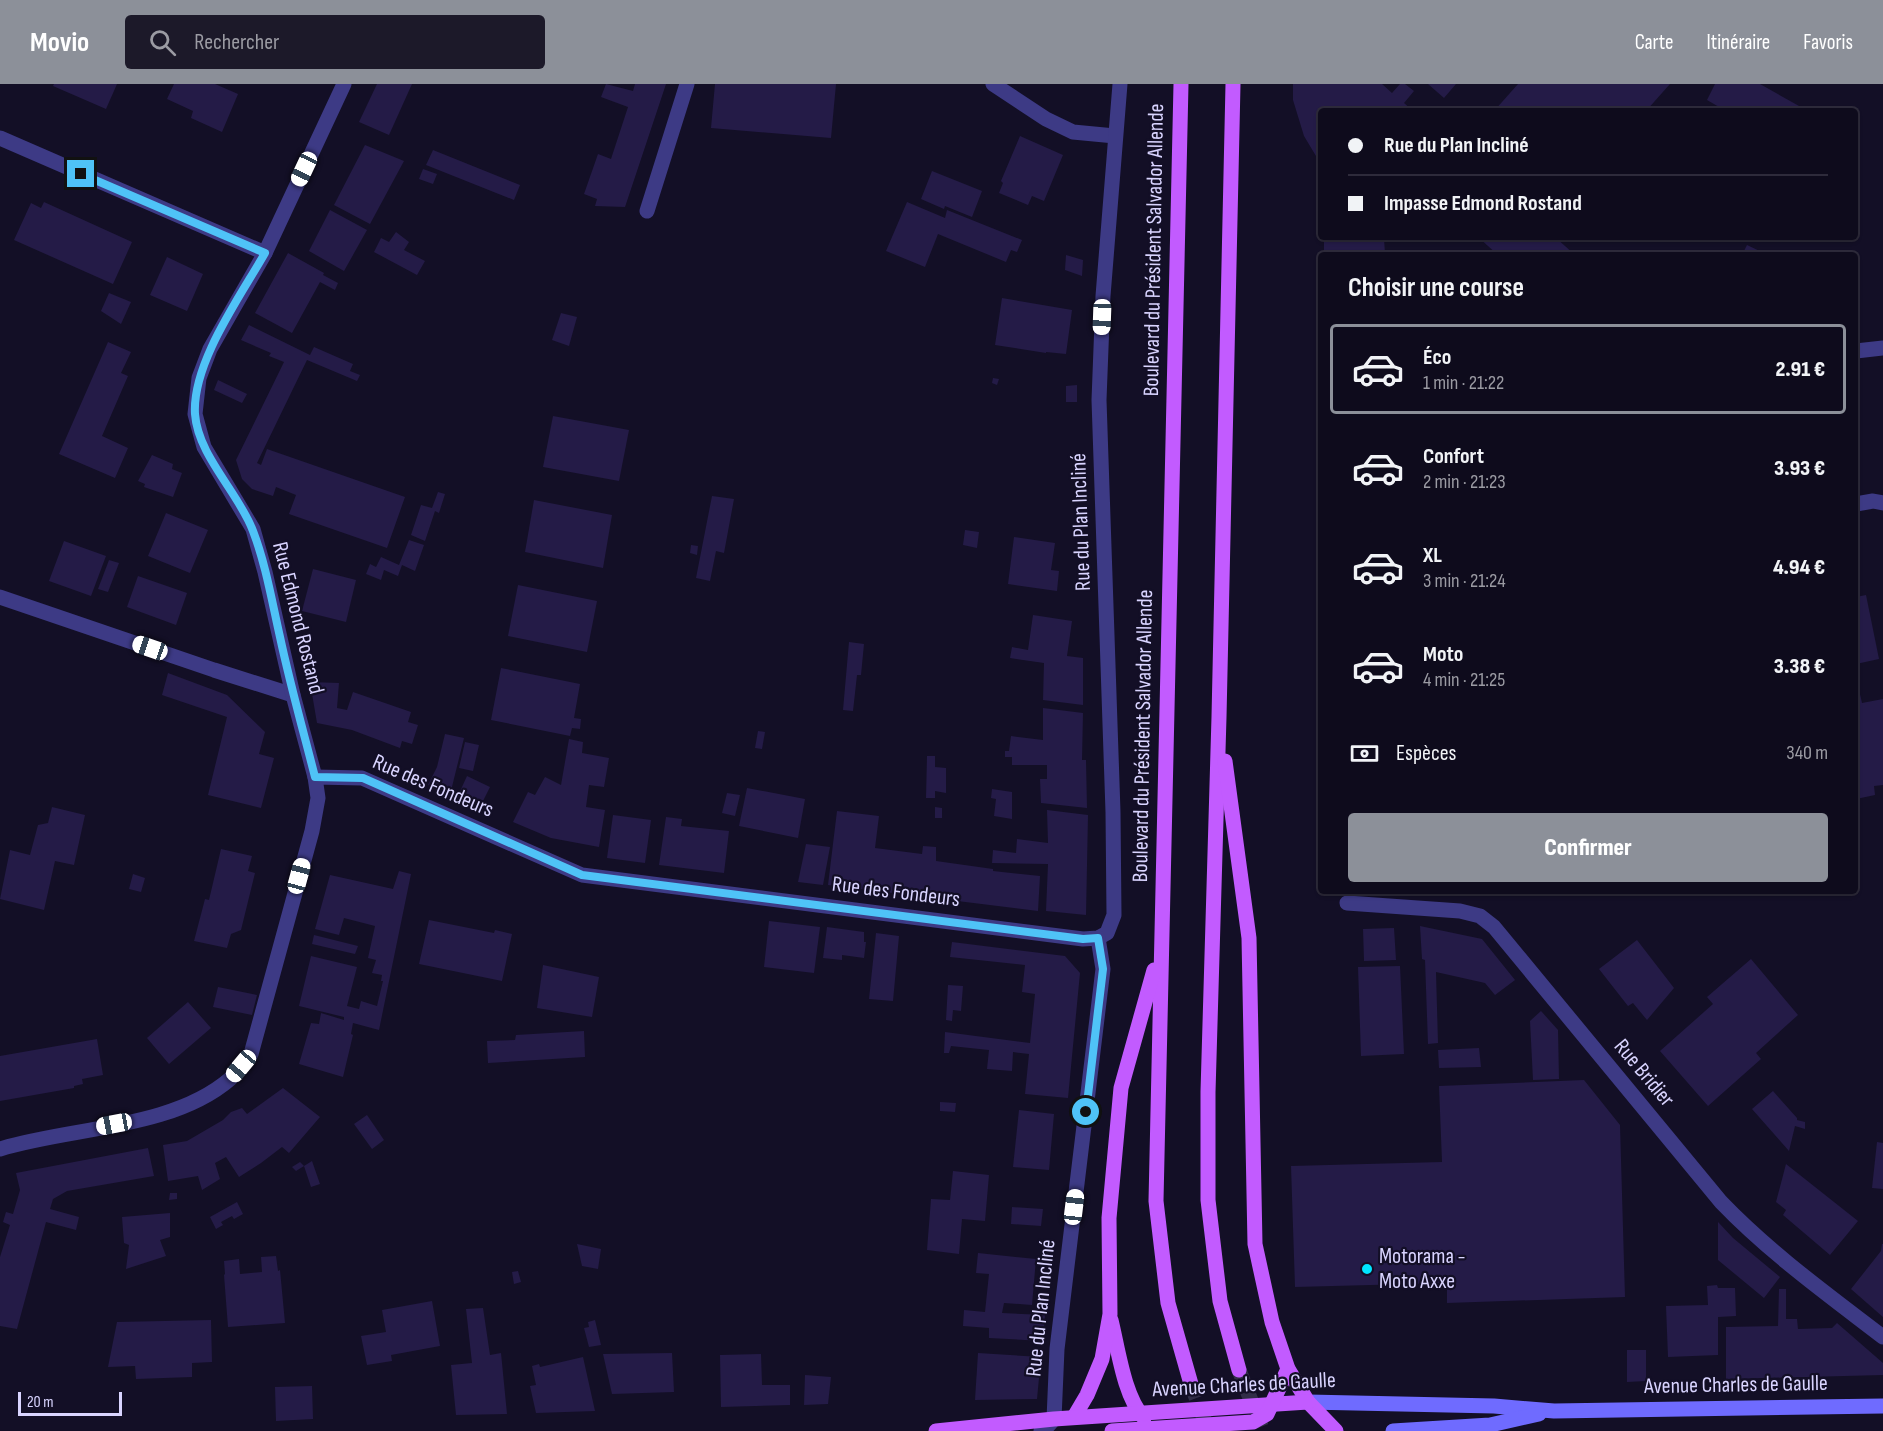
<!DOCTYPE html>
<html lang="fr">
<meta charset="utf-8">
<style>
:root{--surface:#0e0b1c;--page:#1c1929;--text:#f1f3f6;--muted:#9b9ba3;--line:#2e2b3b;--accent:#8c9099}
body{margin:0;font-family:"Sofia Sans Condensed",sans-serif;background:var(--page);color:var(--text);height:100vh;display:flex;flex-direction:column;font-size:22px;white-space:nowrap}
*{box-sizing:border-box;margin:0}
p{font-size:20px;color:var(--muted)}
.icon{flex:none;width:33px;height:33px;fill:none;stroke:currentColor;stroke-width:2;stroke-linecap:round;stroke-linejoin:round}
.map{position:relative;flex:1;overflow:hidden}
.sheet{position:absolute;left:1318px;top:168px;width:540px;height:642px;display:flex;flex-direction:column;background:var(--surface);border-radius:6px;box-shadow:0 2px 4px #0004,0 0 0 2px var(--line)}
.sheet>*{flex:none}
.hud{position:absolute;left:1318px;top:24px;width:540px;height:132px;border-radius:6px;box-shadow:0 2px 4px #0004,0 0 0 2px var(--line);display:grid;align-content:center;height:132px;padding:0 30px;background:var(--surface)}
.scale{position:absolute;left:18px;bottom:15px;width:104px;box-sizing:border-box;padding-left:6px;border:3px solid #d9d4ff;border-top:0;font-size:16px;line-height:21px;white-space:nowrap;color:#d9d4ff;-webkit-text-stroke:4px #130f26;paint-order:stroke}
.end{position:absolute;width:27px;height:27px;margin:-14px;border:8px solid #4fc3f7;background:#111;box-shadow:0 0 0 3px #111}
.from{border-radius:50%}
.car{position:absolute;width:18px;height:36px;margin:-18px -9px;border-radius:8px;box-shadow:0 0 4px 2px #0007;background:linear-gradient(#fff 24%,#345 0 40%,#fff 0 76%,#345 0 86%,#fff 0)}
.hud b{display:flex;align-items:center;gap:21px;height:57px;font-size:22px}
.hud b+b{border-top:2px solid var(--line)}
.hud i{width:15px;height:15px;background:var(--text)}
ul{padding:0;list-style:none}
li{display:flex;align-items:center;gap:18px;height:90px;margin:0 12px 9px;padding:0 18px;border:3px solid transparent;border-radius:6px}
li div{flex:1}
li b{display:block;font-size:22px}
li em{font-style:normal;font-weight:800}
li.active{border-color:var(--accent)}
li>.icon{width:54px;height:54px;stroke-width:1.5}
h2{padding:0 30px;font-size:27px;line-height:72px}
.pay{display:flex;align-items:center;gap:15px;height:66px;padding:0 30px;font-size:22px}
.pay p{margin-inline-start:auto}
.primary-button{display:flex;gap:12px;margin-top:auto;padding:12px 30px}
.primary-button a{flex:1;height:69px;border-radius:6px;background:var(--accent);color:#fff;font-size:24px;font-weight:800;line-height:69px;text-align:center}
header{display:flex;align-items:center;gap:36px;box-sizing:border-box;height:84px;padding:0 30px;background:var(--accent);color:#fff}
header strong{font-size:28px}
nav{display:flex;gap:33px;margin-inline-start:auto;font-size:21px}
.search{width:420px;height:54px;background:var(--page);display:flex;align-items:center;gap:15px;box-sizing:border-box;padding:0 21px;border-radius:6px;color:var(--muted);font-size:22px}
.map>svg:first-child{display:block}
.building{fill:#241b47}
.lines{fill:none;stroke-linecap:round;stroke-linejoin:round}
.primary-tunnel{stroke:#312d47;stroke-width:15;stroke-dasharray:15 8;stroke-linecap:butt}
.service{stroke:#3d3a85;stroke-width:15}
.minor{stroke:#3d3a85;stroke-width:15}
.secondary{stroke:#6f6bff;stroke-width:15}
.primary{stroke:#c25bff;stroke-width:15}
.route{stroke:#4fc3f7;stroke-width:8}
.poi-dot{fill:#00e5ff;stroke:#130f26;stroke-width:2}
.labels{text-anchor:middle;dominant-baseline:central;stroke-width:4.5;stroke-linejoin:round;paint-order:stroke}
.street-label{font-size:22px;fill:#d9d4ff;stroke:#130f26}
.poi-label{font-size:22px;fill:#d9d4ff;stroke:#130f26;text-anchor:start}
</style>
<header>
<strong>Movio</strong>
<div class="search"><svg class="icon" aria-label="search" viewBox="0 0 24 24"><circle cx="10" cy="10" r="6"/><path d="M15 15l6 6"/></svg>Rechercher</div>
<nav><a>Carte</a><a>Itinéraire</a><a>Favoris</a></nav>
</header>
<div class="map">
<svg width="1883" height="1347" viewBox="0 0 1883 1347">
<rect width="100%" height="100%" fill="#130f26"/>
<g class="building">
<path d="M54,0H117L106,25L53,2Z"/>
<path d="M174,0H215L238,10L222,48L191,34L193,27L167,15Z"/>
<path d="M377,0H412L389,51L359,38Z"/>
<path d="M606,0L633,7L635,0H666L625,123L595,122L597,115L584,110L598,70L611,75L628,23L601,13Z"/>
<path d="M715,0H836L831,54L711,44Z"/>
<path d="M1293,0H1382L1392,9L1400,0H1405L1414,7L1404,19L1413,27H1322V82L1304,52L1293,16Z"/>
<path d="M1428,0H1456L1444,14Z"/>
<path d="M1518,0H1670L1646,27H1494Z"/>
<path d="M1715,0H1760L1808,27H1726L1707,16Z"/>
<path d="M1020,52L1063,71L1044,117L1032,112L1028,121L999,109L1003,99L1001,97Z"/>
<path d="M365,61L404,77L370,140L334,121Z"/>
<path d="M433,66L520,101L514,116L426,81Z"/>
<path d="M423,85L437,90L433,100L419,95Z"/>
<path d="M932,87L982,107L972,133L945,122L944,125L921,115Z"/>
<path d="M44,118L132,158L113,200L14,156L31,119L41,124Z"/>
<path d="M907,118L945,134L947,126L1022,156L1017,168L1011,166L1006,178L938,150L925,183L886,167Z"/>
<path d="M330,126L367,146L344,187L309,167Z"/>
<path d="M396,148L409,158L404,166L425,177L417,191L374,168L381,154L389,158Z"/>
<path d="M1324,153H1384L1385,171H1324Z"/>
<path d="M1478,153H1555L1575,171H1498Z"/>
<path d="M1747,161L1768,171H1742Z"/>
<path d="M288,169L324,189L323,191L338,199L335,206L320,198L292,249L255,229Z"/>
<path d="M1066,171L1083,176L1082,192L1065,186Z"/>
<path d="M167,173L203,190L187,227L150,211Z"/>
<path d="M109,209L131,218L121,240L101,227Z"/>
<path d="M1002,214L1072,226L1066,270L1046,268V269L995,261Z"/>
<path d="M561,229L577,233L569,262L552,256Z"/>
<path d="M249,241L310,271L314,263L353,280L350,287L360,291L357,297L307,276L257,379L261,381L267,365L405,413L387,464L289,430L296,411L276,403L273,412L252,405L242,395L236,376L284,278L269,272L271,269L241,256Z"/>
<path d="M108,258L131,268L121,289L128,292L102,352L128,364L115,394L59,370Z"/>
<path d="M993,294L999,295L997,301L992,299Z"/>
<path d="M218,296L247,310L242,319L214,306Z"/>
<path d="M1077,301V318H1066V302Z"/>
<path d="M553,332L629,346L619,397L543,383Z"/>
<path d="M152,371L173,380L172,385L182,389L173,413L144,403L145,400L138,397Z"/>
<path d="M438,408L445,410L439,429L435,427L425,457L411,451L421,421L432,424Z"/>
<path d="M712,412L734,415L724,469L716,467L710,497L696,494Z"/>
<path d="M534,416L612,431L603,484L525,468Z"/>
<path d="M166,429L208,446L190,489L148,472Z"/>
<path d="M965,446L979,448L977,464L963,461Z"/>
<path d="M1014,453L1055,459L1051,486L1059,487L1057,507L1008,500Z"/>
<path d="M409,456L424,461L415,487L402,481L398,492L384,486L381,496L366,490L370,480L376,483L381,473L399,481Z"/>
<path d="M64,457L106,472L91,512L49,497Z"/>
<path d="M691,461L698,462L697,471L690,469Z"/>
<path d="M109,476L119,479L108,508L98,505Z"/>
<path d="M313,485L356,496L346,538L302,527Z"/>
<path d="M138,492L187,509L176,541L127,523Z"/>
<path d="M518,501L597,517L587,568L508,552Z"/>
<path d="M1866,511L1879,575L1856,580V513Z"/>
<path d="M1033,531L1072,537L1067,572L1083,574V621L1043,616L1044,579L1010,574L1012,563L1028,566Z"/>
<path d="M849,558L864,560L861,591H857L853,627L843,626Z"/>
<path d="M501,584L580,600L574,634L581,635L580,645L572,644L570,652L491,636Z"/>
<path d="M168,589L227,611L265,648L259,670L274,674L261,724L208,711L227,633L162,611Z"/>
<path d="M1856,593L1862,619L1883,615V701L1874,702L1875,711L1856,715Z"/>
<path d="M310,598L339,599L337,624L347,626L353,608L411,628L408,638L418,641L412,660L402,657L400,664L352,646L317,639Z"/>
<path d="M1043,624L1083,629L1082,676H1086L1087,724L1041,719L1040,695H1047V681H1012V673H1005V667H1009L1011,652L1043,656Z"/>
<path d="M758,647L765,648L762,665L755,664Z"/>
<path d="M445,650L464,654L450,711L428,701L437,683Z"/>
<path d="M569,655L583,658L582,669L609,674L604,703L589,701L586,723L605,726L599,763L551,754L513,738L528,708L535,711L545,693L561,701Z"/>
<path d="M465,658L479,661L473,687L459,684Z"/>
<path d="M927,672H935V683L946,684V709L935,707V714H926Z"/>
<path d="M467,692L490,703L480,723L457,714Z"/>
<path d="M747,704L805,715L798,754L739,742Z"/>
<path d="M992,705L1012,708V735L994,732L996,715L991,714Z"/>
<path d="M727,709L740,711L735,732L722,729Z"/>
<path d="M52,723L85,731L74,781L55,777L44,826L0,815L10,766L30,771L38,741L48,739Z"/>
<path d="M935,723L942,724V734H935Z"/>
<path d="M1047,726L1088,731L1086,831L1046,827L1048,780L992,779L993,766L1016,769L1017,755L1048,759Z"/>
<path d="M837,727L879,732L875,764L922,770L923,762L936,763V777L993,785V787L1040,792L1038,827L828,801Z"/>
<path d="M613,731L651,736L645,779L607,774Z"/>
<path d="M666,733L682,735L681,742L729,747L724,789L659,781Z"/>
<path d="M806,760L830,763L823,801L798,798Z"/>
<path d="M221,765L252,772L248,787L255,789L241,846L231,850L227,864L194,857L205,815L209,816Z"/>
<path d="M399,787L411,790L379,946L353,939L351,950L353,951L343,993L299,980L311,939L319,940L321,929L344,936V933L299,922L311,872L357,883L347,922L359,925L361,917L377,922L383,897H381L382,891L372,889L376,876L368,874L375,842L344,834L339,851L315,845L330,791L393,805Z"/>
<path d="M133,790L145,794L141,808L129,805Z"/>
<path d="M429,836L494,849L495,846L512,850L502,897L419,880Z"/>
<path d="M769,837L820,843L814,889L764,883Z"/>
<path d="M1420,842L1482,855L1515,896L1495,911L1485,899L1436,888L1438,959L1428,960L1425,876L1422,875Z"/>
<path d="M827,843L864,848V858H866L864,874L842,871V876L823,874Z"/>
<path d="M1394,844L1396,876L1364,877L1363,845Z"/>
<path d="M876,849L899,852L893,917L869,915Z"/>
<path d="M314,851L358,862L355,870L312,860Z"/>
<path d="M1637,856L1674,904L1647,936L1633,919L1628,922L1599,885Z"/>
<path d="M952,858L1065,872L1080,889L1068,1014L1025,1010L1029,970L1013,968L1012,987L987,985L989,966L951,962L949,969H944L945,948L1030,959L1035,910L1022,908L1025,881L950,873Z"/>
<path d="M1751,875L1798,931L1756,969L1761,975L1708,1022L1660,967L1713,920L1707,913Z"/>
<path d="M543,881L599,893L592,933L537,924Z"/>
<path d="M1400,882L1404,970L1361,972L1358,883Z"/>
<path d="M948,901L963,902L961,927L953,926L952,937L946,936Z"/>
<path d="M218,903L257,911L252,931L213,923Z"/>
<path d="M188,918L211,944L169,980L147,954Z"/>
<path d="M1541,927L1558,946L1559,995L1533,996L1530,937Z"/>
<path d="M584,947L585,973L488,979L487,957L515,956L516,951Z"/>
<path d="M97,955L103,991L82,995L83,1000L74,1002V1004L0,1017V972Z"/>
<path d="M1479,964L1481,983L1439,984L1438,966Z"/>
<path d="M1584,996L1620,1041L1625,1213L1447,1219V1199L1295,1203L1291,1082L1442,1078L1439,1002Z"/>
<path d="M283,1004L320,1033L289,1069L282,1063L261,1079L239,1093L226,1073L215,1079L220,1095L202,1106L198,1092L168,1097L163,1061L187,1057L223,1036L231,1028L242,1024L247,1030Z"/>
<path d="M1773,1007L1797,1034V1036L1805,1038V1045L1795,1042L1789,1067L1752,1025Z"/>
<path d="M940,1018L956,1019L955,1028L940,1027Z"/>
<path d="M1019,1026L1054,1030L1049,1086L1013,1083Z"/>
<path d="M367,1031L384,1056L372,1065L354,1040Z"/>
<path d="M1877,1058L1883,1059V1105L1872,1104Z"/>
<path d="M148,1064L154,1092L67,1107L53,1115L50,1125L79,1133L76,1146L46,1138L17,1245L0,1242V1173L10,1141L3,1138L6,1128L13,1130L20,1106L16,1089Z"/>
<path d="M312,1077L320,1100L311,1103L304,1082L296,1087L292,1083L300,1078L304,1082Z"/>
<path d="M1786,1080L1858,1137L1830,1171L1783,1131L1786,1126L1776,1118Z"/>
<path d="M953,1087L989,1091L985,1137L962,1135L959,1170L927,1166L931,1115L950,1116Z"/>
<path d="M170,1109H177V1115L169,1116Z"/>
<path d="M237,1118L243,1130L234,1135L232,1132L221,1138L223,1141L216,1145L210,1133Z"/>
<path d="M1012,1123L1043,1125L1041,1142L1011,1140Z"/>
<path d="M170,1129V1153L160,1156L166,1172L126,1185L129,1161L124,1159L122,1133Z"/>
<path d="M1718,1138L1733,1154L1780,1193L1764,1214L1718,1176Z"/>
<path d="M577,1160L601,1165L598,1185L582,1182Z"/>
<path d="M1882,1160H1883V1233L1851,1205L1881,1167Z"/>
<path d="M978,1169L1036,1175L1032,1221L1004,1219L1002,1229L1045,1231L1043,1257L989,1254V1244L963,1242L964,1226L985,1228L989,1190L976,1189Z"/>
<path d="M276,1172L278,1187L280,1186L285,1239L228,1243L224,1191L225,1190L224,1177L239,1175L240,1190L262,1188L261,1173Z"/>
<path d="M518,1187L521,1198L514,1200L512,1188Z"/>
<path d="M1717,1201L1718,1204H1735L1736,1232L1718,1233V1271L1668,1273L1666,1222L1708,1221L1707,1202Z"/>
<path d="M1779,1205H1786V1235H1797L1798,1245L1832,1244L1837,1239L1883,1279V1291L1726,1295V1243L1778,1242Z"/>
<path d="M432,1217L440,1262L391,1271L392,1277L367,1281L361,1252L386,1248L382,1226Z"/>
<path d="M483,1224L490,1271L501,1269L507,1330L456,1331L451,1281L472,1279L466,1225Z"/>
<path d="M211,1236L212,1278L192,1279V1293L136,1295L135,1282L108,1283L117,1238Z"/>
<path d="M595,1236L601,1261L589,1263L584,1244L589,1243L588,1238Z"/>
<path d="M1627,1266H1646V1297L1627,1298Z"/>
<path d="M672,1269L674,1308L612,1310L603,1270Z"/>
<path d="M978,1269L1041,1273L1037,1315L975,1316Z"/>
<path d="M761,1270L762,1301H790V1321L721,1323L720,1271Z"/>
<path d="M583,1273L595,1327L536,1329L530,1302L536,1301L532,1282L539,1280L540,1283Z"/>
<path d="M805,1291L831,1293L828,1320L804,1321Z"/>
<path d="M312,1302L313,1335L276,1337L275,1303Z"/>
</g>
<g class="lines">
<g class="primary-tunnel">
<path d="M1239,1286L1263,1347"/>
<path d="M1191,1300L1205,1337"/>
</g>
<g class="service">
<path d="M1856,267L1883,264"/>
<path d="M1856,420L1873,417L1883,419"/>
</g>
<g class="minor">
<path d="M993,0L1046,35L1073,48L1115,52"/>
<path d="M0,54L265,169"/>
<path d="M647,127L687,0"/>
<path d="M0,513L214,586L293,611"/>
<path d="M315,693L293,611L265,488L253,445L204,363L195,330L199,294L210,265L265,169L344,0"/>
<path d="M1347,819L1460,827L1480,832L1494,843L1721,1118C1770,1169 1827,1210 1883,1253"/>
<path d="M0,1065C72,1043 172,1045 230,995C238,988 244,978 251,970L312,747L318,714L315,693L362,694L582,791L1083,855L1098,854L1107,849L1114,831L1113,728L1099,316L1103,212L1120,0"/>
<path d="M1041,1347L1047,1343L1054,1335L1057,1265L1103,885L1098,854"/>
</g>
<g class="secondary">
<path d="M1308,1318L1494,1322L1554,1327L1883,1322"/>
<path d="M1393,1347L1490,1341L1539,1330"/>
</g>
<g class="primary">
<path d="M1181,0L1156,1117L1168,1219L1191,1300"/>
<path d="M1233,0L1219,633L1208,1008V1116L1220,1217L1239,1286"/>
<path d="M1225,677L1249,854L1255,1160L1272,1238L1288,1285L1308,1318L1336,1347"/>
<path d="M1111,1236C1118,1264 1124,1313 1144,1334"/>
<path d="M1074,1333L1087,1311L1102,1275L1110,1230L1109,1134L1121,1004L1154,886"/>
<path d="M936,1347L1054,1335L1308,1318"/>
<path d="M1112,1347L1253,1338L1267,1330L1288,1285"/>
</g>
</g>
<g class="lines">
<path class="route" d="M81,90L265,169C240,213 192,279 195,330C198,372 239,409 253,447C266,481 272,518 280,553C290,600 303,646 315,693L363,694L582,791L1083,855L1098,854L1103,885L1086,1028"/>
</g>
<circle class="poi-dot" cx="1367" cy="1185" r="6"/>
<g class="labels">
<g class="street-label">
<text transform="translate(1154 166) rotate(-89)">Boulevard du Président Salvador Allende</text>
<text transform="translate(1081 438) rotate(-92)">Rue du Plan Incliné</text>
<text transform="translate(298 534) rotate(76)">Rue Edmond Rostand</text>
<text transform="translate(1143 652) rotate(-89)">Boulevard du Président Salvador Allende</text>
<text transform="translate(433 702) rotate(23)">Rue des Fondeurs</text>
<text transform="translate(896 808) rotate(7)">Rue des Fondeurs</text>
<text transform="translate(1644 989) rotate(50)">Rue Bridier</text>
<text transform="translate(1041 1224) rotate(-84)">Rue du Plan Incliné</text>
<text transform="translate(1244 1301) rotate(-3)">Avenue Charles de Gaulle</text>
<text transform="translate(1736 1301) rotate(-1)">Avenue Charles de Gaulle</text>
</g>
<g class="poi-label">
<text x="1379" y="1172">Motorama -<tspan x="1379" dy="25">Moto Axxe</tspan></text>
</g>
</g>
</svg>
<div class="scale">20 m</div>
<i class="end from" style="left:1086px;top:1028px"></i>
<i class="end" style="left:81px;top:90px"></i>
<i class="car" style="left:304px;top:85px;rotate:205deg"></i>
<i class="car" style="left:1102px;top:233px;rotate:182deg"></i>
<i class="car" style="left:150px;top:564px;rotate:289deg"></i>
<i class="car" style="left:299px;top:792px;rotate:15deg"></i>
<i class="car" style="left:241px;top:982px;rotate:220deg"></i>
<i class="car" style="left:114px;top:1040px;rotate:259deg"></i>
<i class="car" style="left:1074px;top:1123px;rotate:7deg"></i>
<div class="hud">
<b><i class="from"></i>Rue du Plan Incliné</b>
<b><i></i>Impasse Edmond Rostand</b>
</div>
<section class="sheet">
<h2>Choisir une course</h2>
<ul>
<li class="active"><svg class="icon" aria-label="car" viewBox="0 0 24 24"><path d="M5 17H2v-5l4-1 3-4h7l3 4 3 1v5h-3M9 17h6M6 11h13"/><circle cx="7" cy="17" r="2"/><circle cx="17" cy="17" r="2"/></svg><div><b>Éco</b><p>1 min · 21:22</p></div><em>2.91 €</em></li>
<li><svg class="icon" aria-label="car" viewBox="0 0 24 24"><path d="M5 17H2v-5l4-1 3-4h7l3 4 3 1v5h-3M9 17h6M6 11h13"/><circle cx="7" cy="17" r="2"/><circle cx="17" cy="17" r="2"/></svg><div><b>Confort</b><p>2 min · 21:23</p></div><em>3.93 €</em></li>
<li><svg class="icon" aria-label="car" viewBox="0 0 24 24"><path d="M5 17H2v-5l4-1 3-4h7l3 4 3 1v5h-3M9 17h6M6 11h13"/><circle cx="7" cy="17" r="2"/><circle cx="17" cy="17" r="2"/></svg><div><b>XL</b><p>3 min · 21:24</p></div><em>4.94 €</em></li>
<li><svg class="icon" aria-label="car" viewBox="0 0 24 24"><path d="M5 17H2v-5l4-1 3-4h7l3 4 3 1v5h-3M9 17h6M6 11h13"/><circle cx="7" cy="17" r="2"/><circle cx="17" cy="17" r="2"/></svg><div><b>Moto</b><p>4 min · 21:25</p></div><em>3.38 €</em></li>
</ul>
<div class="pay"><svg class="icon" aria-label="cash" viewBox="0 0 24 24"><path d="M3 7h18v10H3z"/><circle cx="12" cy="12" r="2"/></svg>Espèces<p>340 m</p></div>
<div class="primary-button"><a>Confirmer</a></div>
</section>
</div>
